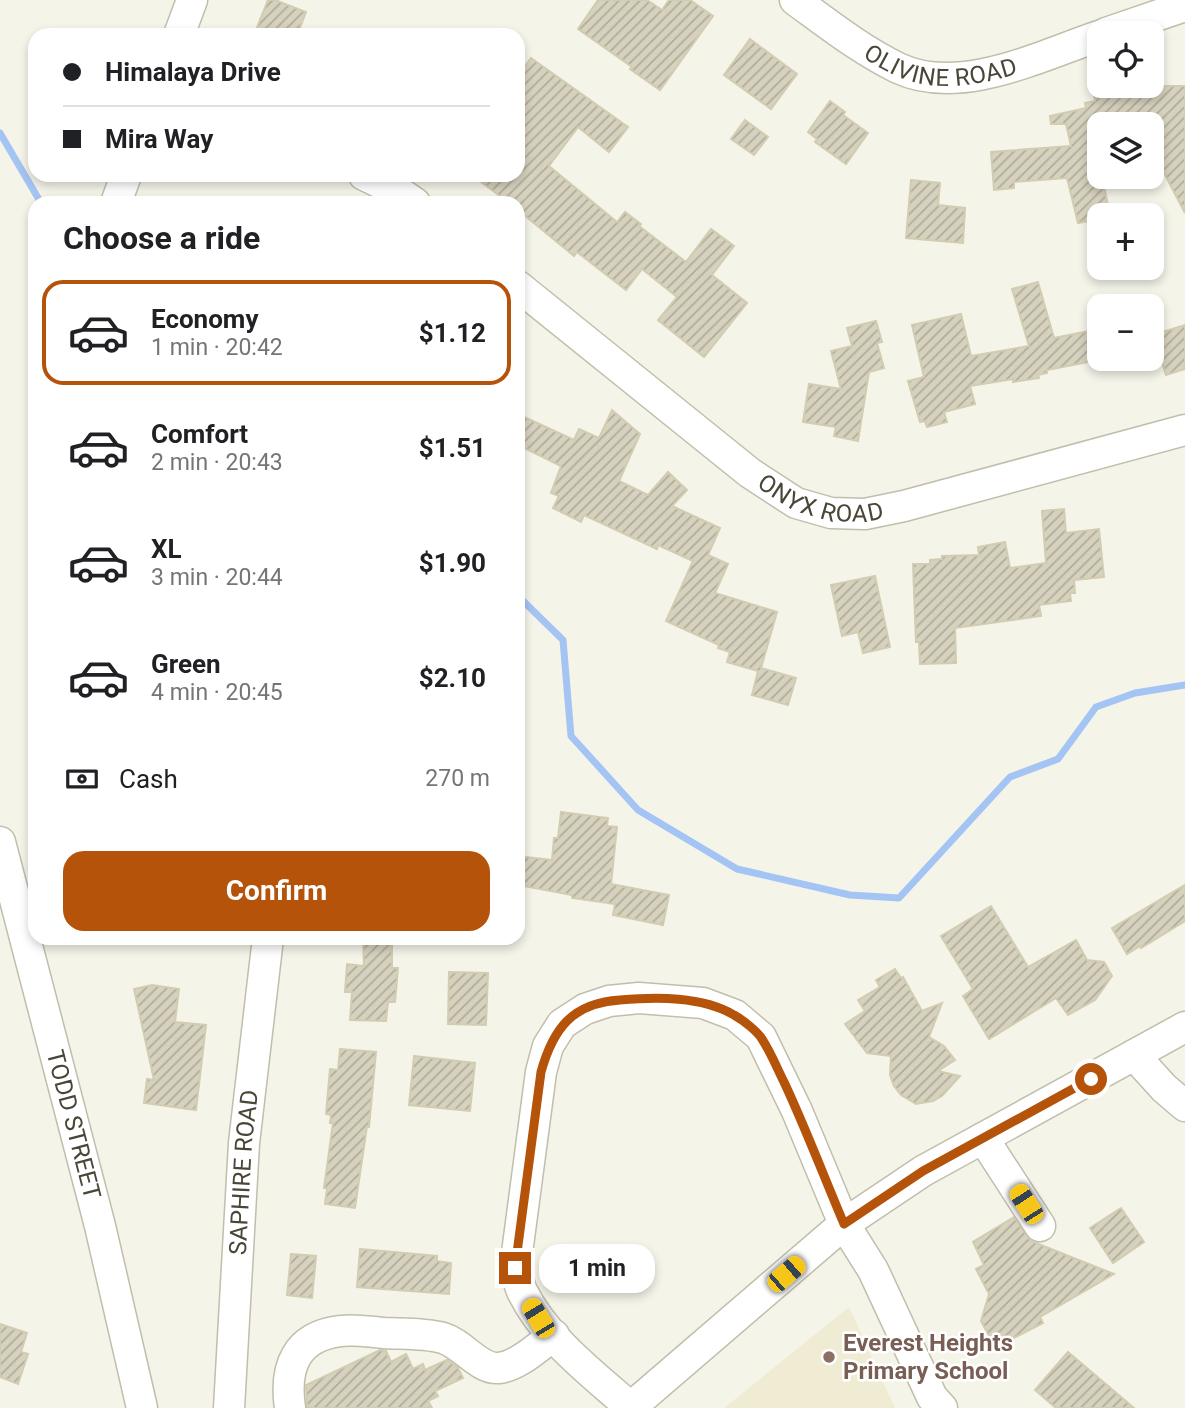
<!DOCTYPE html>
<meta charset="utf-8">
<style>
:root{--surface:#fff;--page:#f6f6f6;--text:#202124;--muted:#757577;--line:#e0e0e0;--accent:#b45309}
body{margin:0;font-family:Roboto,sans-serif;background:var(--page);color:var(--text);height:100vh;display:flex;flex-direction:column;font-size:26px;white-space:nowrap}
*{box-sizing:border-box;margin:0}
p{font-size:23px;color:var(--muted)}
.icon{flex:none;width:38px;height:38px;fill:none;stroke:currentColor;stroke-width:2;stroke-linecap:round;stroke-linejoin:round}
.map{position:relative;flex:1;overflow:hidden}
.drawer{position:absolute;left:28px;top:196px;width:497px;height:749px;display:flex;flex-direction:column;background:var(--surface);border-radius:21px;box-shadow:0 4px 10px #0003}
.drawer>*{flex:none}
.guide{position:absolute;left:28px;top:28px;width:497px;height:154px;border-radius:21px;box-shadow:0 4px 10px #0003;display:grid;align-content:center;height:154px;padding:0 35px;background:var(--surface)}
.fabs{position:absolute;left:1087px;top:21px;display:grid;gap:14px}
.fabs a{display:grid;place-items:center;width:77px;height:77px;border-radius:14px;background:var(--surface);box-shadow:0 4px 10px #0003;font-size:35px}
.end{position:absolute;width:32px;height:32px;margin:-16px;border:9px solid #b45309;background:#fff;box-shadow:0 0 0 4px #fff}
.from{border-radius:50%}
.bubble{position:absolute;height:49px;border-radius:21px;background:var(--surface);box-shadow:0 4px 10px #0003;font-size:23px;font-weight:700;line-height:49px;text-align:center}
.car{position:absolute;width:21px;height:42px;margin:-21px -10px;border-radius:9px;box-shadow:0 0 5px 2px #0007;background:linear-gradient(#f5c518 24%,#345 0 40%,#f5c518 0 76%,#345 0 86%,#f5c518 0)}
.guide b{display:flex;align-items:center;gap:24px;height:66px;font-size:26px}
.guide b+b{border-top:2px solid var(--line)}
.guide i{width:18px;height:18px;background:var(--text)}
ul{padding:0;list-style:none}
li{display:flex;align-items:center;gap:21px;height:105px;margin:0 14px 10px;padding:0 21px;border:4px solid transparent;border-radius:21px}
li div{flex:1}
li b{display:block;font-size:26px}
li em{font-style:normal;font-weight:700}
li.active{border-color:var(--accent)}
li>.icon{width:63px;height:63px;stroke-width:1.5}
h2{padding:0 35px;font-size:32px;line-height:84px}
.pay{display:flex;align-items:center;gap:18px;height:77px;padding:0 35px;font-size:26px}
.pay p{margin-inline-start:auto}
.action{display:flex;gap:14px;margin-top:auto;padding:14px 35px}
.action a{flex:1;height:80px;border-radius:21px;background:var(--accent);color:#fff;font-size:28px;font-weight:700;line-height:80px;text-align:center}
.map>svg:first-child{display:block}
.education{fill:#efecd3}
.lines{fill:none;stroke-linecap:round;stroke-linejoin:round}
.stream{stroke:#a4c4f3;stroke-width:7}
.building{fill:url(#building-hatch);stroke:#d2ccb1;stroke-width:2}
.minor-casing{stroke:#c1beab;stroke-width:33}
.minor{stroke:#fff;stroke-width:30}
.route{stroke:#b45309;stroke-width:9}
.education-dot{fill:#8d6e63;stroke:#fff;stroke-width:2.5}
.labels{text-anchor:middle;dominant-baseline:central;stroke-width:5;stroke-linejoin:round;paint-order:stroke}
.street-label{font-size:24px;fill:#494637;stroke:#fff}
.education-label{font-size:24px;font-weight:bold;fill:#785e54;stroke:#fff;text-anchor:start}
</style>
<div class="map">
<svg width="1185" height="1408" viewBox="0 0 1185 1408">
<defs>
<pattern id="building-hatch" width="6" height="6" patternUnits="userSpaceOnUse" patternTransform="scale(1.75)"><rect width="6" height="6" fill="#d7d2be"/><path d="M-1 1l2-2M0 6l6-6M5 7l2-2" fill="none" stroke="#b0ac9b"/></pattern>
</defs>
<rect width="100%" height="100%" fill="#f5f4e9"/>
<path class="education" d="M849,1307L895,1408H724Z"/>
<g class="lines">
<g class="stream">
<path d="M0,133L41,203"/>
<path d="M518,596L563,640L571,736L638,810L737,869L850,895L899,898L1010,777L1058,759L1096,707L1135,693L1185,685"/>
</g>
</g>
<g class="building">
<path d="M268,0H275L306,12L297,35H254Z"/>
<path d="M598,0H647L662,10L669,0H690L713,16L660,90L630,69L632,67L578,29Z"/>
<path d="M750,39L797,74L771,109L724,75Z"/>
<path d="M531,58L628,127L609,152L578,127L549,166L617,222L625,212L641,224L639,226L686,262L711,229L734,246L712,275L747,303L704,357L658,320L677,297L642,269L626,290L577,252L574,256L518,210V203H509L472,175H518V76Z"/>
<path d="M1133,86H1185V213L1163,171L1152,136V124H1099V177H1102L1110,215H1099V219L1078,223L1067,178L1014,182V188L994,190L991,152L1071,146L1066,124H1051L1050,116L1086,108L1085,103L1095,101L1094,94Z"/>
<path d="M830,101L845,112L843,115L868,133L846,164L815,142L817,139L808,132Z"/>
<path d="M745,120L768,137L754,155L731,139Z"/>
<path d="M911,180L940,183L938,205L965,208L963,243L906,238Z"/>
<path d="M1038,282L1054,338L1099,329V360L1047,370V373L1038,375L1039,378L1013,382V379L970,386L975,404L944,412L947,422L927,427L925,421L920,422L908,381L924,377L912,325L961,314L971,356L1029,346L1012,289Z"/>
<path d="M876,321L882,342L877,343L884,368L869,372L858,441L834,436L836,427L803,422L809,384L841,389L831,351L852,346L847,328Z"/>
<path d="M1185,325V369L1166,375L1153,335Z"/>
<path d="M612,410L640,434L619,481L648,495L668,472L687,490L672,506L720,528L708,555L728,564L715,593L777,612L761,668L796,678L788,705L752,695L758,671L727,662L730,652L718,648L719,645L666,621L693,561L658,545L657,549L584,515L581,522L553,508L559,496L551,493L561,466L518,445V414L574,440L579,429L599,438Z"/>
<path d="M1064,509L1066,533L1099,529L1104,577L1074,580L1075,593H1070L1071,601L1039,605L1041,616L955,628L956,663L920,664L919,642H916L913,564H930V560L942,559V556L979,555L978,547L1005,542L1010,568L1046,563L1042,511Z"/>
<path d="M875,576L890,647L863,653L858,632L842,636L831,585Z"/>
<path d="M561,812L608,818L607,826L617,827L611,884L669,895L663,925L613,915L615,904L572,898V895L518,885V856L552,860L554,838H558Z"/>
<path d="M1185,885V921L1141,948L1140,946L1127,954L1112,928Z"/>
<path d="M991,906L1028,967L1076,940L1087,960L1104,962L1112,976L1095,1000L1068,1015L1056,998L989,1039L963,996L973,989L941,936Z"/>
<path d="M363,938H392V968H398L395,1002H388L386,1021L350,1020L352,992H345L347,964L364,966Z"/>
<path d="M895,969L901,978L903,977L922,1011L942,1003L929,1037L944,1046L955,1060L938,1071L960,1076L942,1096L933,1101L916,1104L901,1095L894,1086L890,1075L891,1056L867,1053L845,1024L865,1011L858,1000L880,987L876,980Z"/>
<path d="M449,972L488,973L486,1025L448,1024Z"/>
<path d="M152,985L179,989L175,1022L206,1025L196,1110L144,1103L147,1079L154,1080L134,989Z"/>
<path d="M340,1049L376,1052L369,1127L367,1126L355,1208L325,1204L327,1188H324L333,1123H330L331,1115L326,1114L330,1069L338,1070Z"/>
<path d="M414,1056L475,1063L470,1111L409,1105Z"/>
<path d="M1121,1208L1144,1242L1113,1263L1090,1228Z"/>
<path d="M1014,1217L1031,1241L1114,1274L1040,1317L1043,1323L1006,1342L990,1338L981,1321L989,1294L976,1269L984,1265L973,1242Z"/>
<path d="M360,1249L437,1256V1261L451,1263L449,1294L357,1287Z"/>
<path d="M291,1254L316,1256L312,1298L287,1295Z"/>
<path d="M0,1324L27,1333L21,1352L28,1354L18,1384L0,1377Z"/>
<path d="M380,1350L386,1351L391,1362L406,1354L413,1369L423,1364L425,1370L447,1360L458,1368L463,1378L435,1391L438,1396L428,1401L432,1408H307L306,1385Z"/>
<path d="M1068,1352L1134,1408H1056L1035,1390Z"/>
</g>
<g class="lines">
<g class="minor-casing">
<g id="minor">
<path id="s1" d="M795,0C828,24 861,50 898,68C959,97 1040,56 1099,36"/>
<path d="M1106,33L1185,6"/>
<path d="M179,35L192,0"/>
<path d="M364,175L399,192L415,203"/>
<path d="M116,203L126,175"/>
<path id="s2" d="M518,286L750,473L796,503L831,513L865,514L904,506L1185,430"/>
<path id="s3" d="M0,842L100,1226L142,1408"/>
<path d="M1134,1055L1164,1088L1185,1106"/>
<path d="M983,1138L1040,1226"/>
<path d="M630,1407C593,1374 546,1339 523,1293C519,1286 518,1276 515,1268L541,1072L548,1046L562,1024L585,1009L609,1001L639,998L703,1003L735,1015L761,1037L797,1111L844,1224L873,1270L932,1397L942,1408"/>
<path id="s4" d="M229,1408L244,1143L268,938"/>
<path d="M290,1408C284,1367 296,1336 341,1331C355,1329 371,1332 384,1333C404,1334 425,1333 443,1338C463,1344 479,1370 499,1368C518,1366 539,1346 554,1335"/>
<path d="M630,1408L844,1224L923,1171L1185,1027"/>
</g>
</g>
<use href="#minor" class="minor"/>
</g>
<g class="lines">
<path class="route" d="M515,1268L541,1072C553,1029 572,1003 620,1000C656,997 702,996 734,1015C743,1020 757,1031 762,1039C771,1053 777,1068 784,1082C806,1129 824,1177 844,1224L923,1171L1091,1079"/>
</g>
<circle class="education-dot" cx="829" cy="1357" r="7"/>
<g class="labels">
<g class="street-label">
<text stroke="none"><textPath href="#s1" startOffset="166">OLIVINE ROAD</textPath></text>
<text stroke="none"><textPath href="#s2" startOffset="376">ONYX ROAD</textPath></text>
<text stroke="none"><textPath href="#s3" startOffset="292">TODD STREET</textPath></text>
<text stroke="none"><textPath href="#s4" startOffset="236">SAPHIRE ROAD</textPath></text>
</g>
<g class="education-label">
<text x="843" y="1343">Everest Heights<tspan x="843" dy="28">Primary School</tspan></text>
</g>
</g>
</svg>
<div class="fabs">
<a><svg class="icon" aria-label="locate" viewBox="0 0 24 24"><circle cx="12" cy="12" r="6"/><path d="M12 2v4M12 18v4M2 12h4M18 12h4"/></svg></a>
<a><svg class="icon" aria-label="layers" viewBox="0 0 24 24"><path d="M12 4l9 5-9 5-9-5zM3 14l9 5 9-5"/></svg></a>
<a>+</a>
<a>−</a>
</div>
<i class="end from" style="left:1091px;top:1079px"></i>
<i class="end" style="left:515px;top:1268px"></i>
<div class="bubble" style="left:539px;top:1244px;width:116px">1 min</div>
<i class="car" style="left:1026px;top:1204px;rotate:327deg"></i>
<i class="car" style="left:786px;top:1274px;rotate:49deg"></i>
<i class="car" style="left:538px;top:1318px;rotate:329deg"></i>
<div class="guide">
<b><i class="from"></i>Himalaya Drive</b>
<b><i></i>Mira Way</b>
</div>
<section class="drawer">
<h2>Choose a ride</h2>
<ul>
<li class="active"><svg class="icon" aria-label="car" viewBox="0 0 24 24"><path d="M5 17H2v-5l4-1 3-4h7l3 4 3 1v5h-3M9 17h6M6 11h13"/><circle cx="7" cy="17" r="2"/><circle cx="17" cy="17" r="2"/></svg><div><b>Economy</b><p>1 min · 20:42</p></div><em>$1.12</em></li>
<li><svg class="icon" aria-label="car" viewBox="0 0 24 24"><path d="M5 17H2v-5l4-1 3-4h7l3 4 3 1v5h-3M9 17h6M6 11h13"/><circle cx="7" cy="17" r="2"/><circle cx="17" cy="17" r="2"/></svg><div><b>Comfort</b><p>2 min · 20:43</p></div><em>$1.51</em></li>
<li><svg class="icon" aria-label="car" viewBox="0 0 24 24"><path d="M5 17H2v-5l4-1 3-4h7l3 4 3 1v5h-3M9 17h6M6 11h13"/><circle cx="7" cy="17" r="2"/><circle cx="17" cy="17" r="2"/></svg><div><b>XL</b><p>3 min · 20:44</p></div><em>$1.90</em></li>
<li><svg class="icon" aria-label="car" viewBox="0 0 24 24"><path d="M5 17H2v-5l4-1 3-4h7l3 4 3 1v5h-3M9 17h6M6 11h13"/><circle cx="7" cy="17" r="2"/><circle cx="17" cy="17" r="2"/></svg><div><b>Green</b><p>4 min · 20:45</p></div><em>$2.10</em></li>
</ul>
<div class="pay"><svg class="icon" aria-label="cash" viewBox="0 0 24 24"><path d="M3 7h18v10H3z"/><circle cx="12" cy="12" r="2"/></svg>Cash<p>270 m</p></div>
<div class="action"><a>Confirm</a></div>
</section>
</div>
